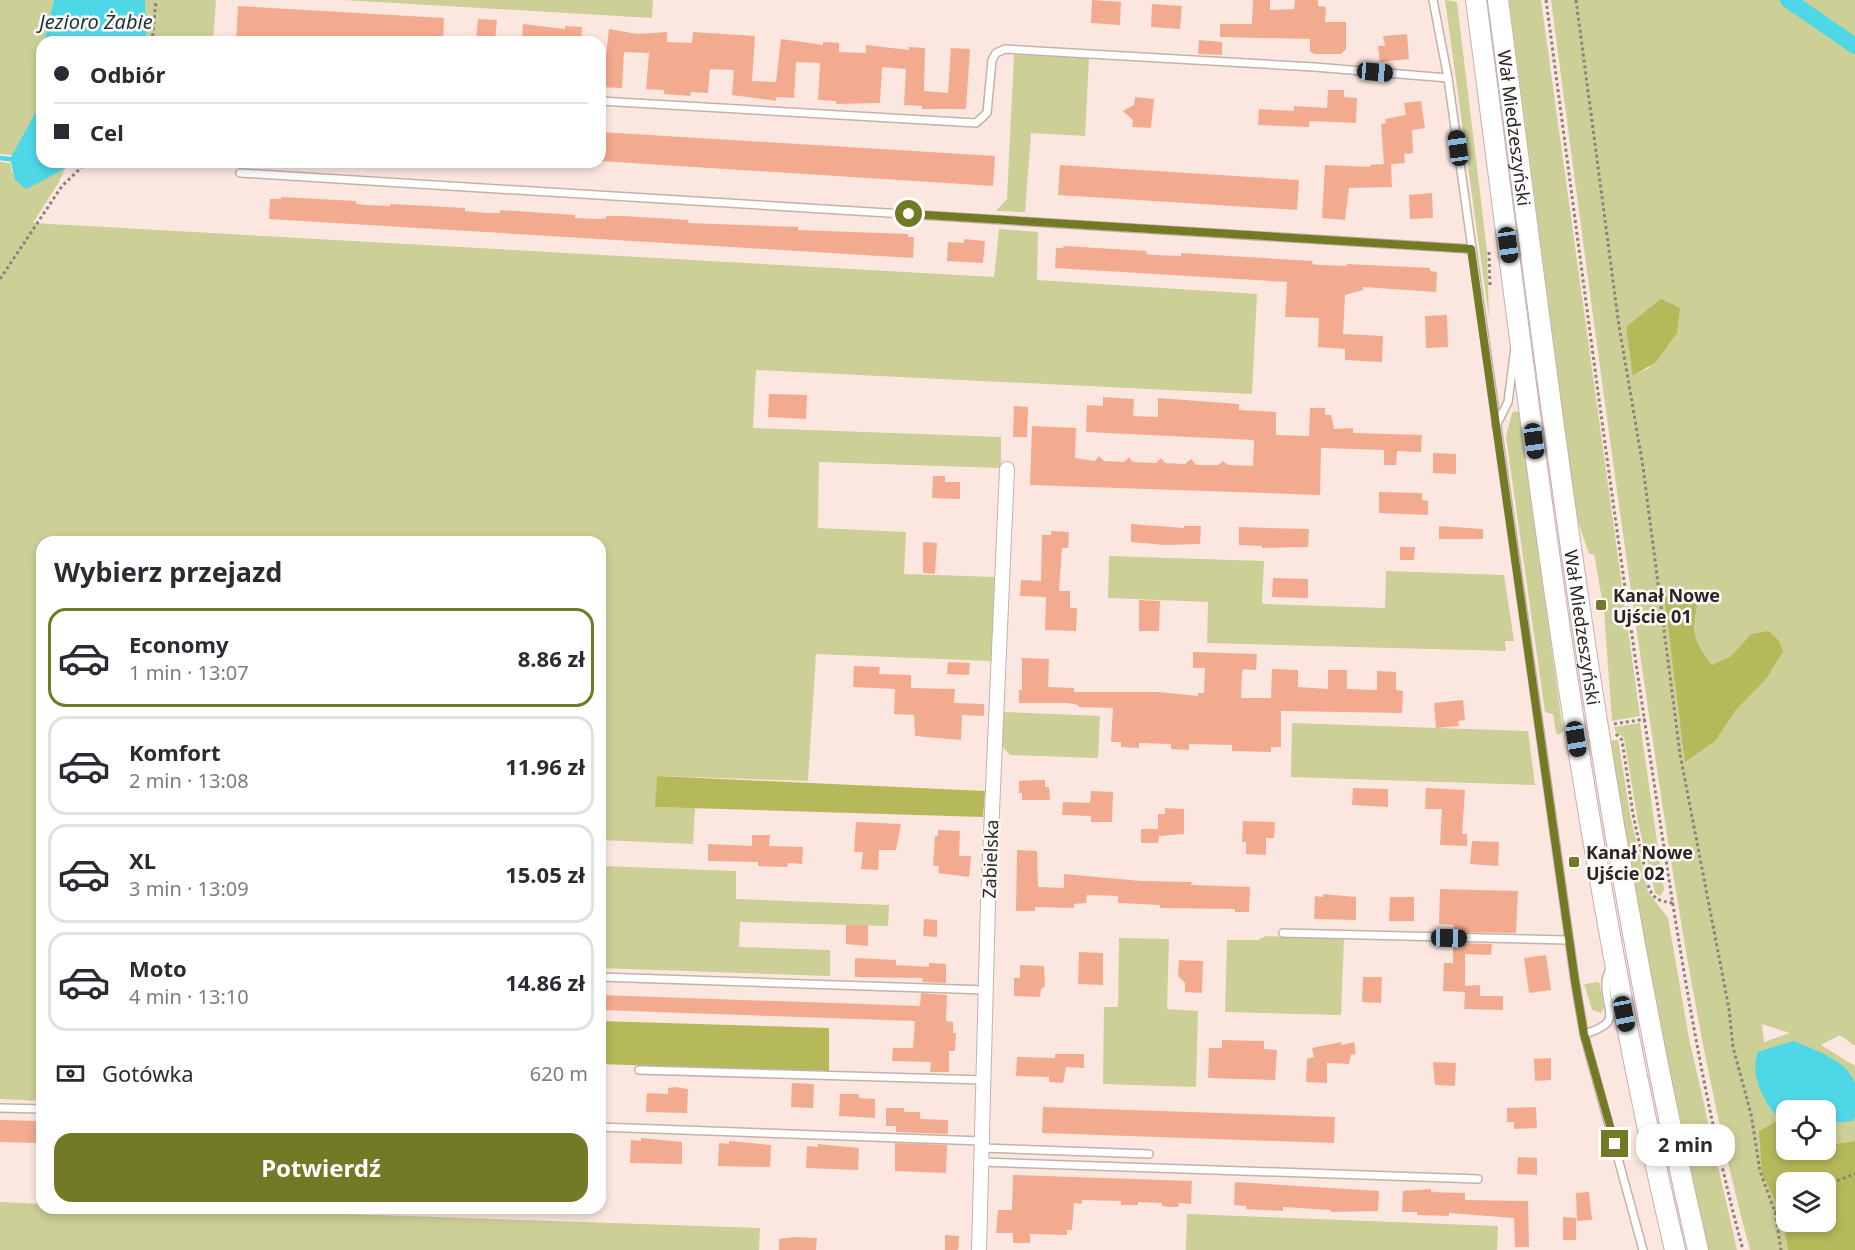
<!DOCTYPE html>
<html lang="pl">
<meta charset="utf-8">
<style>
:root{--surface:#fff;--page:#f2f2f3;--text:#2b2b33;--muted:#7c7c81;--line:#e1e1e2;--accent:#727a25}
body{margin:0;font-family:"Noto Sans",sans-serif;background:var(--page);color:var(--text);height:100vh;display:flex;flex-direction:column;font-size:22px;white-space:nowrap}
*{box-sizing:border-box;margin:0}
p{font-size:20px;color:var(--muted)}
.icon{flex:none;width:33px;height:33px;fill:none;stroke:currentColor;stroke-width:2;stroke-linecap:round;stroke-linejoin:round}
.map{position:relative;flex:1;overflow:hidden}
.panel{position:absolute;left:36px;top:536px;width:570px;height:678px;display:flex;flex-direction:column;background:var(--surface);border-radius:18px;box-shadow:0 3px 9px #0003}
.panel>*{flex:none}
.guide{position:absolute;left:36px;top:36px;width:570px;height:132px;border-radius:18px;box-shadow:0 3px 9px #0003;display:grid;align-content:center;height:132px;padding:0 18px;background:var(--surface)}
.controls{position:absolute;left:1776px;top:1100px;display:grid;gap:12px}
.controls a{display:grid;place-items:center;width:60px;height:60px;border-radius:12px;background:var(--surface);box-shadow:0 3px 9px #0003;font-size:30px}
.end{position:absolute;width:27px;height:27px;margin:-14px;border:8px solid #727a25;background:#fff;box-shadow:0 0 0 3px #fff}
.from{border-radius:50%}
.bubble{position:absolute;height:42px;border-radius:18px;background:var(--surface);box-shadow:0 3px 9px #0003;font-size:20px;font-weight:700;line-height:42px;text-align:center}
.car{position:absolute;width:18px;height:36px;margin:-18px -9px;border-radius:8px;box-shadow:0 0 4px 2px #0007;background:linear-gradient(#222 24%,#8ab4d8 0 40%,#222 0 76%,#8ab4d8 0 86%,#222 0)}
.guide b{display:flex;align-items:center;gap:21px;height:57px;font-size:22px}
.guide b+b{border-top:2px solid var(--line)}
.guide i{width:15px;height:15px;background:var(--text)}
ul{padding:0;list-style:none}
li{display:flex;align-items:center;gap:18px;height:99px;margin:0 12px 9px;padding:0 6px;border:3px solid var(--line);border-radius:18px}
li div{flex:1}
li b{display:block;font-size:22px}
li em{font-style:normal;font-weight:700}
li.selected{border-color:var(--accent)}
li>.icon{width:54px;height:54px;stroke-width:1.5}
h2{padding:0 18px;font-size:27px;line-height:72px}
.pay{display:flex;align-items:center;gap:15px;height:66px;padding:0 18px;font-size:22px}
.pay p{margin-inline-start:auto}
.action{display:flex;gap:12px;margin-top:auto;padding:12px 18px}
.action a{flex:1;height:69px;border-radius:18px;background:var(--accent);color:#fff;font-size:24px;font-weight:700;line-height:69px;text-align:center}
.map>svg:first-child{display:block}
.green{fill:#cccf96;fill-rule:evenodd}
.forest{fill:#b6b95a;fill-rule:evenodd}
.water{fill:#4ed7e7}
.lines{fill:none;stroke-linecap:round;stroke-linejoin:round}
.stream{stroke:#4ed7e7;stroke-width:4.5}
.canal{stroke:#4ed7e7;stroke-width:16}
.building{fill:#f3ab8f}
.service-casing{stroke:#c5b1aa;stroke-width:10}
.minor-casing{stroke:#c5b1aa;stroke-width:16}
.secondary-casing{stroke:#c5b1aa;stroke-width:22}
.path{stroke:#8f817c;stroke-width:3;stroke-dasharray:3 3;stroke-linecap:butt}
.service{stroke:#fff;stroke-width:7}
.minor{stroke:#fff;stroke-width:14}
.secondary{stroke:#fff;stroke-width:20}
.route{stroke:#727a25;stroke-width:8}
.poi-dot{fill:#727a25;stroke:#fdf9f7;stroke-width:2}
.labels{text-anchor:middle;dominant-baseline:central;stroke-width:5;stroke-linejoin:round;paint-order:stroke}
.street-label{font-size:18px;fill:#2c2522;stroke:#fdf9f7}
.poi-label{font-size:18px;font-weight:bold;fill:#2c2522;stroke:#fdf9f7;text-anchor:start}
.water-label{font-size:20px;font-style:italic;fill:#1b3336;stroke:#fdf9f7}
</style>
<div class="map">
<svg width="1855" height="1250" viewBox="0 0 1855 1250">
<rect width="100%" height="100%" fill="#fce7e0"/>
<g class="green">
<path d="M0,0H54L44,42H42L37,110L13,155L0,154Z"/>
<path d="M145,0H216L213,42H147Z"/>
<path d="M343,0H653L652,18Z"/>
<path d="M1445,0L1457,2L1487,251L1489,318Z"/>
<path d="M1509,0H1541L1640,716L1612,721L1604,611L1594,554H1589L1576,516Z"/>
<path d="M1551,0H1855V1046L1840,1035L1821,1045L1855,1066V1141L1826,1145V1110H1786V1127L1762,1172L1782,1216L1788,1250H1750C1700,1063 1672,872 1644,681C1611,454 1581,227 1551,0ZM1677,333L1649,368L1633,376ZM1665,594L1694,621L1695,643L1712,665L1731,656L1751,634L1708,699L1675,679ZM1762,1024L1790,1033L1764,1042Z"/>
<path d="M1014,55L1089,58L1085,136L1031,133L1025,212L996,211L1007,199Z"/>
<path d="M0,162L10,163L12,173L48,177L64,170L59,182L33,223L994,277L999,229L1038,232L1037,280L1257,294L1252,394L756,370L753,428L1001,437V468L819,462L818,528L906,532L904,574L997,577L991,661L816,654L808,781L657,776L656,807L695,808L693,844L600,840V542H42V1101L0,1099Z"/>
<path d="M1515,411L1519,412L1563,731L1559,735L1556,733L1553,714L1545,712L1506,437L1512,413Z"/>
<path d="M1109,556L1264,561L1262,603L1266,604L1385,608L1386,571L1504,575L1514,641H1505L1506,651L1207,643L1208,602L1108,598Z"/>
<path d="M1003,712L1100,716L1098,758L1010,755L1002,746Z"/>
<path d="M1292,723L1528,731L1535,785L1291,777Z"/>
<path d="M1640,723L1664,890L1660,896L1655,893L1638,822L1624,738L1615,731L1614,727Z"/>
<path d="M1618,740L1631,819L1648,892L1668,918L1689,1038L1737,1250H1708L1649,978L1609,741Z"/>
<path d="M600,866L736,871V899L889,905L888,926L740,922L739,947L830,950V976L600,968Z"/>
<path d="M1266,936L1344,939L1341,1015L1225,1012L1227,940H1258Z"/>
<path d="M1119,938L1169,939L1167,1009L1198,1011L1196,1087L1103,1084L1104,1007H1118Z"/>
<path d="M1599,982L1604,1008L1601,1013L1592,1010L1584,984Z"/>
<path d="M0,1202L42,1204V1208H164L760,1228L759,1250H0Z"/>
<path d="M1187,1214L1498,1226L1497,1250H1186Z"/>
</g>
<g class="forest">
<path d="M1661,299L1680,308L1677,333L1656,362L1633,376L1626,327Z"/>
<path d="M1685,592L1697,605C1691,634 1694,642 1712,665L1731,656L1751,634L1769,631L1779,641L1783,651L1766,679L1735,711L1715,741L1685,762L1664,594Z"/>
<path d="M657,776L985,791L983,817L655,807Z"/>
<path d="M600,1021L829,1028V1072L600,1064Z"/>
<path d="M1780,1119L1786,1124V1149H1826V1145L1855,1141V1250H1788L1782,1216L1762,1173L1759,1131ZM1786,1182H1826V1221H1786Z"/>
</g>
<g class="water">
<path d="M54,0H145L147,42H44Z"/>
<path d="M42,51V162H78L26,189L15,180L10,159L37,110Z"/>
<path d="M1793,1041C1813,1049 1847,1060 1855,1083C1855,1093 1855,1108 1855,1117L1853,1121L1826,1123V1110H1786V1124C1767,1110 1748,1076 1758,1052Z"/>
</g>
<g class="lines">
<path class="stream" d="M0,158L10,159"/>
<path class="canal" d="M1788,0L1855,46"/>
</g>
<g class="building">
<path d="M1092,0L1121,2L1120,25L1091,23Z"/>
<path d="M1253,0H1270V10L1294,9L1295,0H1318V6L1326,7L1325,22H1346V49L1341,54H1315L1310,52V39L1220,37V24H1252Z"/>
<path d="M1152,4L1182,6L1180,29L1151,27Z"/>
<path d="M238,6L444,18L443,42H236Z"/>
<path d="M478,19L497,20L495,42H476Z"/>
<path d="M523,24L565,29V26L582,27L581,42H522Z"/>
<path d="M609,29L637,34L667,32V42L692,43L693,32L755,36L752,81L776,82L781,39L823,45V42L839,43V52L866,53V45L909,50V47L925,48L924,91L948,93L951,48L970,49L966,109H922V106L904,105L906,69L882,67L880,103L836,104V101L818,100L820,63L796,62L794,98L776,97V101L732,95L734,70L710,69L708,93L691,92L690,96L664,94V90L646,89L649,53L624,52L622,88L600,87V72H604Z"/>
<path d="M1407,34L1409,59L1380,62L1378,46H1385L1383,36Z"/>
<path d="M1199,40L1222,42V55L1198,54Z"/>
<path d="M1328,90H1344V97L1357,98L1356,123L1310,121L1309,127L1258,125L1259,109L1294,111V106L1327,108Z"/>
<path d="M1135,97L1154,99L1151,128L1132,127L1133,120L1123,111L1134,105Z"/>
<path d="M1421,101L1425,128L1412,130L1413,153L1404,154L1405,163L1391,164L1392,187L1349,188L1345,220L1322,218L1325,165L1370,167V165L1384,164L1381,124L1386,123L1385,119L1406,115L1404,103Z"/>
<path d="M600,132L995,156L993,186L600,161Z"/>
<path d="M1060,165L1299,180L1297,210L1058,195Z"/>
<path d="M1432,193L1433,218L1410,219L1409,195Z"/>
<path d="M281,197L356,201V204L366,205L390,206L391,204L465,208V211L487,213H500V210L575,215V218L600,219L606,218V216H623L689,220L688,223L798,227V230L908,234V237H914L913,258L269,219L270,199H281Z"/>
<path d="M964,239L985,241L983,263L947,261L948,242L964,243Z"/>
<path d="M1064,246L1147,251L1146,254L1154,255L1181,256V253L1313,261L1312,264L1320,265L1347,266V264L1430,268V271L1437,272L1436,292L1363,287V290L1345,295L1343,334L1383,336L1382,362L1345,360V349L1318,347L1319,318L1285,317L1287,282L1055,268L1056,248H1063Z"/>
<path d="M1447,315L1448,347L1426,348L1425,316Z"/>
<path d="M769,394L807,395L806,419L768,417Z"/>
<path d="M1103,397L1134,399L1133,416L1158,417V398L1239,404V410L1276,412V435L1309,436L1310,408H1325V415H1331L1334,429L1353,428V433L1422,435L1421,452L1397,451L1396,465H1384V450L1321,448L1320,495L1030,485L1032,426L1076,428L1075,458L1095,461L1099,456L1104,461L1124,462L1129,457L1133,462L1156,463L1161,458L1165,463L1185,464L1191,459L1196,465H1218L1223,461L1228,465L1253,466L1254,440L1086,432L1087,405L1103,406Z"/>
<path d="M1014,406L1028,407L1027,437H1013Z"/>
<path d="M1433,453L1456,454V474L1433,473Z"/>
<path d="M933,476H945V482H960V499L932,498Z"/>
<path d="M1379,492L1422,493V500L1428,501V515L1379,513Z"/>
<path d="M1131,524L1184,528V526H1201L1200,544L1165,545L1131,542Z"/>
<path d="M1439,526L1483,529V539H1439Z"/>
<path d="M1239,527L1309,529L1308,547L1262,548V546L1239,545Z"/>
<path d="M1051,531L1069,532L1068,548H1062L1059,591H1070V608H1077L1076,631L1045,630L1046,597L1020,596L1021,580L1041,581L1042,535H1051Z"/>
<path d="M923,542L937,543L935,574L923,573Z"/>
<path d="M1400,547H1415L1414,560H1400Z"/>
<path d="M1273,578L1308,579V598L1272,597Z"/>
<path d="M1139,600L1160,601L1159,631H1139Z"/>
<path d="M1193,652L1257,654L1256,670L1243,669L1242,673L1241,698H1271L1272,669L1298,670V687L1328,689V670H1347V689L1377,690V671L1396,672V690L1403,691L1402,713L1281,711V747H1271V752L1232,751V745L1189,744V750L1171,749V744L1139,743V748L1121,747V742H1111L1113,708L1078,707V705L1067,703H1019V690H1022V658L1049,659L1048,687L1074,688V692H1158L1198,696V693H1204L1205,668H1193Z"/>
<path d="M948,662L970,663L969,675L947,674Z"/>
<path d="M854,666L880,667L879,674L911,675V688L955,689L954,703L984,704V716L962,715L961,740L915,736L914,715L894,714L895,689L853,687Z"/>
<path d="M1463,700L1465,720L1458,721L1459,726L1436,728L1434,703Z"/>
<path d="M1037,780H1045V787H1049L1050,800H1022V793H1019V781Z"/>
<path d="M1353,788L1388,789V807L1352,805Z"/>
<path d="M1426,788L1465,790L1462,834H1467V846L1440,845L1442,809H1425Z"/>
<path d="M1091,791L1113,792L1112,822H1091V816L1062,815L1063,802L1090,803Z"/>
<path d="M1165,808L1184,809V834L1159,836L1158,843H1141V829H1158V814H1165Z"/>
<path d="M1243,821L1275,822L1274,838H1266V855L1246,854V842H1242Z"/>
<path d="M856,822L901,824L896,850H879L878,870L861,869L863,852H854Z"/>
<path d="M938,830L960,831L959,856H971L969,877L938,873L939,866H933L935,836H938Z"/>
<path d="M752,835H770L769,846L803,847L802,864L788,863L787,867L758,866V862L708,861V844L752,846Z"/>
<path d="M1472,841L1499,842L1498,866L1470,864Z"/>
<path d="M1017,850L1037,851L1038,887L1064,888V874L1141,881L1192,882L1191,885L1250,887L1249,912H1235V909L1160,908V905L1118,903V896L1087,895L1086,903L1074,904V908L1035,907V911H1016Z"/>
<path d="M1440,889L1518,891L1516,933L1453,932L1454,925L1439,924Z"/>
<path d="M1323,894L1356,897V920L1314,919L1315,896L1323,897Z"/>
<path d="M1390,897H1414V921H1389Z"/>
<path d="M924,919L937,920V937L923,936Z"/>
<path d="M846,925H868V946L846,944Z"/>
<path d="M1453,943L1492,944L1491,955L1465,954V986L1480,985V996H1503V1010L1464,1009L1465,992L1443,991L1444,963H1453Z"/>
<path d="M1079,952L1103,953V985L1078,984Z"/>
<path d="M1546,955L1551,990L1529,993L1524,958Z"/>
<path d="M855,958L896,960V965L929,967V963L946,964V983L922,982L923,978L855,977Z"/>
<path d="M1179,960L1203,961L1202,993L1185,992V983L1178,976Z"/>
<path d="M1020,965L1044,966L1045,986L1041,989L1040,997L1014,996V978H1020Z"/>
<path d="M1363,977H1382L1381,1003L1362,1002Z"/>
<path d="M921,993L947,995L946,1021L953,1022V1033H956L955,1051H949V1072H930L931,1062L892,1061L893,1048H913L915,1021L600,1010V995L920,1006Z"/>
<path d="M1222,1040L1264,1041V1049L1277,1050L1275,1080L1208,1078L1209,1048H1222Z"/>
<path d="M1341,1042L1342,1045L1354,1042L1356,1054L1351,1055L1349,1064L1327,1063V1083L1306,1082L1307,1059L1314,1057L1312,1048Z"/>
<path d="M1055,1054H1084V1068L1066,1067L1063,1083L1049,1082V1077L1016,1076L1017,1057L1055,1058Z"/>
<path d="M1551,1058V1080L1535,1081L1534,1059Z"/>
<path d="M1433,1062L1456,1063L1455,1086L1435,1085Z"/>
<path d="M792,1083L814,1084L813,1108L791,1107Z"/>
<path d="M675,1087L688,1089L687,1113L646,1112L647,1093L668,1094V1088Z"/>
<path d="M840,1094H859V1098L875,1099V1118L839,1116Z"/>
<path d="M1043,1107L1335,1117L1334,1143L1042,1133Z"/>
<path d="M1536,1107L1537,1128L1514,1129V1122H1507V1108Z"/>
<path d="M886,1108H904V1112H920V1119L948,1120V1134L896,1132V1126H886Z"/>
<path d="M0,1120L41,1121L40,1143L0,1142Z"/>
<path d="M641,1138L682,1142V1164L630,1163L631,1140L641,1141Z"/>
<path d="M729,1141L771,1145L770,1167L718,1166L719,1143L729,1144Z"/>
<path d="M895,1143L947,1145L946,1173L895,1171Z"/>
<path d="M818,1144L859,1148L858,1170L806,1168L807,1146L818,1147Z"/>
<path d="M1518,1157L1537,1158V1175L1517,1174Z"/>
<path d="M1013,1175L1192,1181L1191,1204L1179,1203L1178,1207H1170L1162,1206V1203L1138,1202V1205H1121V1201L1082,1200V1204L1074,1203L1072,1230H1067V1235L1030,1234V1243H1013V1233H996L998,1210H1012Z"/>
<path d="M1235,1182L1379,1191L1378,1211L1331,1212V1210L1283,1207V1211L1246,1209V1206L1234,1205Z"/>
<path d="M1431,1189V1192L1465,1193V1200L1528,1201L1529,1247H1515L1514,1218L1449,1213V1216L1417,1215V1212H1402L1403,1191Z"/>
<path d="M1589,1192L1592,1220L1577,1221L1576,1193Z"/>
<path d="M1563,1217L1576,1218V1240H1563Z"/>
<path d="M945,1235L959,1236L958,1250H945Z"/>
<path d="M794,1237L817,1238L816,1250H779V1239Z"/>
</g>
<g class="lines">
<g class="service-casing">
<g id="service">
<path d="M1433,0L1448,78L1575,981L1584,1034L1643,1250"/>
<path d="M600,101L976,123L987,113L992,60L996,53L1005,49L1314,67L1448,78"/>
<path d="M240,173L1471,249"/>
<path d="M1496,426L1508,402L1515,347"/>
<path d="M1283,933L1568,940"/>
<path d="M600,977L986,990"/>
<path d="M1584,1034C1626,1022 1604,1010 1606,982C1606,978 1609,972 1610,968"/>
<path d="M639,1070L984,1080"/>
<path d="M0,1108L42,1109"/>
<path d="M600,1127L982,1141"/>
<path d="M982,1148L1149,1154"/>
<path d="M982,1162L1478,1179"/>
</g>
</g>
<g class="minor-casing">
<path id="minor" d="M979,1250L988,902L1007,469"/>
</g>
<g class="secondary-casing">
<g id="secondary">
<path d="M1476,0C1531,418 1578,839 1675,1250"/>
<path id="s1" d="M1498,0C1553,420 1602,837 1698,1250"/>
</g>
</g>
<g class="path">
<path d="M1546,0C1580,254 1612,509 1651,763C1676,925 1700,1091 1743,1250"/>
<path d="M1576,0L1619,326L1643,467L1680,754L1729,1009L1733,1047L1751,1114L1760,1171L1775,1212L1781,1250"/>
<path d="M152,42L156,0"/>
<path d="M1489,252L1490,287"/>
<path d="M0,279L62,186L87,162"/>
<path d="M1614,724L1645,719"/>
<path d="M1616,734L1622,740L1633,814L1649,888C1654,900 1660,901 1673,903"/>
<path d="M1826,1185L1855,1174"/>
<path d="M1775,1212L1786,1205"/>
</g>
<use href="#service" class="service"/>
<use href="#minor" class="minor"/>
<use href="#secondary" class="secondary"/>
</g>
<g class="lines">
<path class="route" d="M909,214L1471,249L1575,981L1584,1034L1615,1144"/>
</g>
<g class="poi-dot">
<rect x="1595" y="599" width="12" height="12" rx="3"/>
<rect x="1568" y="856" width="12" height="12" rx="3"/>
</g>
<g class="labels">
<g class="street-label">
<text stroke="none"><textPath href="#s1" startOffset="129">Wał Miedzeszyński</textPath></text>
<text stroke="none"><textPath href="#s1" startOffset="633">Wał Miedzeszyński</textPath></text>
<text transform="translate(990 859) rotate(-88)">Zabielska</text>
</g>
<g class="poi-label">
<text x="1613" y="595">Kanał Nowe<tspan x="1613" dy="21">Ujście 01</tspan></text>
<text x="1586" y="852">Kanał Nowe<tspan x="1586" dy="21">Ujście 02</tspan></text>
</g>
<g class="water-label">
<text x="96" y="21">Jezioro Żabie</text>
</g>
</g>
</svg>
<div class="controls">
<a><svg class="icon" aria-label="locate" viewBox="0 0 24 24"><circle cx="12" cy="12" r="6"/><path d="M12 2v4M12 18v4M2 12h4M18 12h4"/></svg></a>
<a><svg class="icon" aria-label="layers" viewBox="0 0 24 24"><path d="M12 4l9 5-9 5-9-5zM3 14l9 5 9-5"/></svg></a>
</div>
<i class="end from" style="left:909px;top:214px"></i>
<i class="end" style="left:1615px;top:1144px"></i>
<div class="bubble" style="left:1636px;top:1124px;width:99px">2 min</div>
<i class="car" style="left:1375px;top:72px;rotate:95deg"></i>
<i class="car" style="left:1458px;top:148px;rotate:352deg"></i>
<i class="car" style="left:1508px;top:245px;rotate:172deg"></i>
<i class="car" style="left:1534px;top:441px;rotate:172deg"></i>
<i class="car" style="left:1576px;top:739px;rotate:171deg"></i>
<i class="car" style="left:1449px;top:938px;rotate:91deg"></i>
<i class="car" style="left:1624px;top:1014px;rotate:169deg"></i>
<div class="guide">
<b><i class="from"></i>Odbiór</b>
<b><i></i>Cel</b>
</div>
<section class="panel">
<h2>Wybierz przejazd</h2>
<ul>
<li class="selected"><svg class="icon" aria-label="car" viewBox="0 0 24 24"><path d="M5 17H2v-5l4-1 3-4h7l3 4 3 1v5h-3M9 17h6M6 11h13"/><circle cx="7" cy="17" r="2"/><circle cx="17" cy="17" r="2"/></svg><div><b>Economy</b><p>1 min · 13:07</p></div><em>8.86 zł</em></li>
<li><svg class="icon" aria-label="car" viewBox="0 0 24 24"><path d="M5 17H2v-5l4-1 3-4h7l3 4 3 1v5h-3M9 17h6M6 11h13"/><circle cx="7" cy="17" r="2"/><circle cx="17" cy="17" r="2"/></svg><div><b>Komfort</b><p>2 min · 13:08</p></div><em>11.96 zł</em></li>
<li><svg class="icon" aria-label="car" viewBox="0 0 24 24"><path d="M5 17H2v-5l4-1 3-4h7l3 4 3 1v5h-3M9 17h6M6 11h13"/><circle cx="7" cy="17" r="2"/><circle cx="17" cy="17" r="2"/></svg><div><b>XL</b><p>3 min · 13:09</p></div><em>15.05 zł</em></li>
<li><svg class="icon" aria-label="car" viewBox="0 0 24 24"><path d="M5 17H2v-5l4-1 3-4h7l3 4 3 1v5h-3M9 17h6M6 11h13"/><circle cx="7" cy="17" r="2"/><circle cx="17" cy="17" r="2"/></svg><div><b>Moto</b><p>4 min · 13:10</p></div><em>14.86 zł</em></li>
</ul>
<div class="pay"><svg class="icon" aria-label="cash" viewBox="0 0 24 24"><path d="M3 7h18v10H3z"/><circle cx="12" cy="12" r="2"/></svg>Gotówka<p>620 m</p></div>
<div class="action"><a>Potwierdź</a></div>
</section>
</div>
